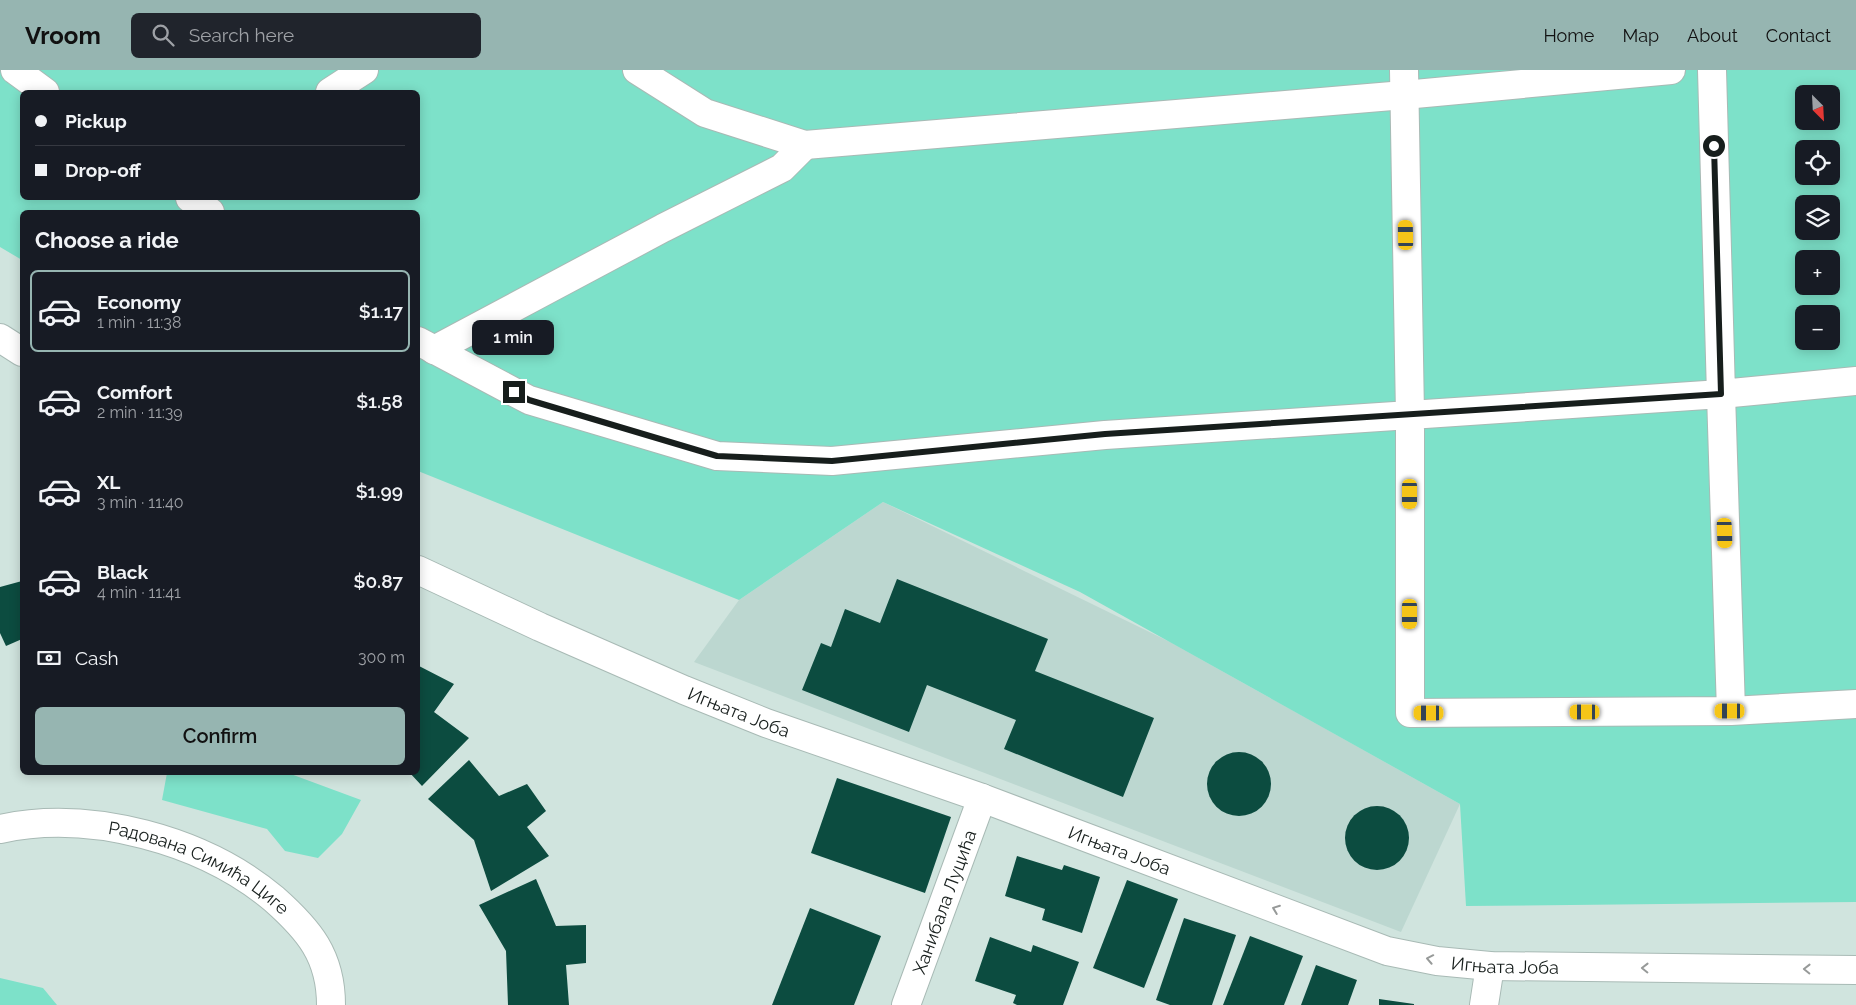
<!DOCTYPE html>
<meta charset="utf-8">
<style>
:root{--surface:#171b24;--page:#20242c;--text:#f1f3f6;--muted:#9ea1a6;--line:#363941;--accent:#96b5b1}
body{margin:0;font-family:Raleway,sans-serif;background:var(--page);color:var(--text);height:100vh;display:flex;flex-direction:column;font-size:19px;white-space:nowrap}
*{box-sizing:border-box;margin:0}
p{font-size:16px;color:var(--muted)}
.icon{flex:none;width:28px;height:28px;fill:none;stroke:currentColor;stroke-width:2;stroke-linecap:round;stroke-linejoin:round}
.map{position:relative;flex:1;overflow:hidden}
.drawer{position:absolute;left:20px;top:140px;width:400px;height:565px;display:flex;flex-direction:column;background:var(--surface);border-radius:8px;box-shadow:0 2px 12px #0003}
.drawer>*{flex:none}
.top-card{position:absolute;left:20px;top:20px;width:400px;height:110px;border-radius:8px;box-shadow:0 2px 12px #0003;display:grid;align-content:center;height:110px;padding:0 15px;background:var(--surface)}
.needle{width:32px;rotate:156deg}
.buttons{position:absolute;left:1795px;top:15px;display:grid;gap:10px}
.buttons a{display:grid;place-items:center;width:45px;height:45px;border-radius:8px;background:var(--surface);box-shadow:0 2px 12px #0003;font-size:25px}
.end{position:absolute;width:22px;height:22px;margin:-11px;border:6px solid #171e1c;background:#fff;box-shadow:0 0 0 2px #fff}
.from{border-radius:50%}
.bubble{position:absolute;height:35px;border-radius:8px;background:var(--surface);box-shadow:0 2px 12px #0003;font-size:16px;font-weight:600;line-height:35px;text-align:center}
.car{position:absolute;width:15px;height:30px;margin:-15px -8px;border-radius:6px;box-shadow:0 0 4px 1px #0007;background:linear-gradient(#f5c518 24%,#345 0 40%,#f5c518 0 76%,#345 0 86%,#f5c518 0)}
.top-card b{display:flex;align-items:center;gap:18px;height:48px;font-size:19px}
.top-card b+b{border-top:1px solid var(--line)}
.top-card i{width:12px;height:12px;background:var(--text)}
ul{padding:0;list-style:none}
li{display:flex;align-items:center;gap:15px;height:82px;margin:0 10px 8px;padding:0 5px;border:2px solid transparent;border-radius:8px}
li div{flex:1}
li b{display:block;font-size:19px}
li em{font-style:normal;font-weight:600}
li.current{border-color:var(--accent)}
li>.icon{width:45px;height:45px;stroke-width:1.5}
h2{padding:0 15px;font-size:22px;line-height:60px}
.pay{display:flex;align-items:center;gap:12px;height:55px;padding:0 15px;font-size:19px}
.pay p{margin-inline-start:auto}
.action{display:flex;gap:10px;margin-top:auto;padding:10px 15px}
.action a{flex:1;height:58px;border-radius:8px;background:var(--accent);color:#111;font-size:20px;font-weight:600;line-height:58px;text-align:center}
header{display:flex;align-items:center;gap:30px;box-sizing:border-box;height:70px;padding:0 25px;background:var(--accent);color:#111}
header strong{font-size:24px}
nav{display:flex;gap:28px;margin-inline-start:auto;font-size:18px}
.search{width:350px;height:45px;background:var(--page);display:flex;align-items:center;gap:12px;box-sizing:border-box;padding:0 18px;border-radius:8px;color:var(--muted);font-size:19px}
.map>svg:first-child{display:block}
.built{fill:#bcd7d0}
.green{fill:#7de1c9;fill-rule:evenodd}
.building{fill:#0c4c40}
.lines{fill:none;stroke-linecap:round;stroke-linejoin:round}
.minor-casing{stroke:#a8bab5;stroke-width:30}
.minor{stroke:#fff;stroke-width:28}
.oneway{stroke:#979a99}
.route{stroke:#171e1c;stroke-width:6}
.labels{text-anchor:middle;dominant-baseline:central;stroke-width:5;stroke-linejoin:round;paint-order:stroke}
.street-label{font-size:18px;fill:#171e1c;stroke:#ddf1eb}
</style>
<header>
<strong>Vroom</strong>
<div class="search"><svg class="icon" aria-label="search" viewBox="0 0 24 24"><circle cx="10" cy="10" r="6"/><path d="M15 15l6 6"/></svg>Search here</div>
<nav><a>Home</a><a>Map</a><a>About</a><a>Contact</a></nav>
</header>
<div class="map">
<svg width="1856" height="935" viewBox="0 0 1856 935">
<rect width="100%" height="100%" fill="#d0e4de"/>
<path class="built" d="M883,432L1170,572L1460,734L1401,862L694,592L739,530Z"/>
<g class="green">
<path d="M0,0H1856V832L1466,836L1460,734L1080,522L883,432L739,530L418,401V142H22V190L0,177ZM22,22H418V128H22ZM1804,24H1831V51H1804ZM1804,79H1831V106H1804ZM1804,134H1831V161H1804ZM1804,189H1831V216H1804ZM1804,244H1831V271H1804Z"/>
<path d="M288,703L361,730L342,764L318,788L285,781L267,759L162,730L167,703Z"/>
<path d="M0,908L43,918L57,935H0Z"/>
</g>
<g class="building">
<path d="M897,509L1048,569L1035,601L1154,648L1123,727L1004,679L1016,650L927,615L909,662L802,620L821,573L831,577L845,539L880,553Z"/>
<path d="M22,511V569L6,576L0,563V517Z"/>
<path d="M419,596L454,614L434,642L469,668L422,716L409,702H418Z"/>
<circle cx="1239" cy="714" r="32"/>
<path d="M469,690L499,726L527,714L546,741L527,757L549,786L491,821L474,770L428,729Z"/>
<path d="M837,708L951,747L925,823L811,783Z"/>
<circle cx="1377" cy="768" r="32"/>
<path d="M1017,786L1062,800L1064,795L1100,807L1082,863L1042,850L1045,839L1005,826Z"/>
<path d="M536,809L556,856L586,855V893L566,895L569,935H508L506,881L479,835Z"/>
<path d="M1127,810L1178,829L1144,918L1093,898Z"/>
<path d="M810,838L881,866L854,935H772Z"/>
<path d="M1184,848L1236,865L1212,935H1170L1156,930Z"/>
<path d="M1250,866L1303,886L1284,935H1223Z"/>
<path d="M990,867L1031,882L1033,875L1079,892L1063,935H1017L1013,933L1016,925L975,911Z"/>
<path d="M1316,895L1357,910L1348,935H1301Z"/>
<path d="M1379,929L1414,934V935H1379Z"/>
</g>
<g class="lines">
<g class="minor-casing">
<g id="minor">
<path d="M15,0L45,22"/>
<path d="M1712,0L1721,324L1856,311"/>
<path d="M330,22L364,0"/>
<path d="M805,75L1404,25L1671,0"/>
<path d="M190,128L210,142"/>
<path d="M0,268L22,282"/>
<path d="M418,271L529,330L717,386L832,391L1105,365L1410,345L1404,0"/>
<path d="M434,280L663,158L782,98L805,75L705,43L637,0"/>
<path id="s1" d="M418,500L540,557L684,620L766,653L982,728L1387,881L1437,891L1490,896L1856,900"/>
<path d="M1731,641L1721,324L1410,345V643L1731,641L1856,634"/>
<path id="s2" d="M0,759C90,739 204,770 274,829C309,860 331,886 331,935"/>
<path id="s3" d="M906,935L982,728"/>
<path d="M1484,935L1490,896"/>
</g>
</g>
<use href="#minor" class="minor"/>
</g>
<defs><path id="oneway-chevron" d="M-2-3.5L2.5 0L-2 3.5" fill="none" stroke-width="1.6" stroke-linecap="round" stroke-linejoin="round" transform="scale(1.25)"/></defs>
<g class="oneway">
<use href="#oneway-chevron" transform="translate(1276 839) rotate(-159)"/>
<use href="#oneway-chevron" transform="translate(1430 889) rotate(-169)"/>
<use href="#oneway-chevron" transform="translate(1645 898) rotate(-179)"/>
<use href="#oneway-chevron" transform="translate(1807 899) rotate(-179)"/>
</g>
<g class="lines">
<path class="route" d="M514,322L529,330L717,386L832,391L1105,364L1721,324L1714,76"/>
</g>
<g class="labels">
<g class="street-label">
<text stroke="none"><textPath href="#s1" startOffset="351">Игњата Јоба</textPath></text>
<text stroke="none"><textPath href="#s1" startOffset="756">Игњата Јоба</textPath></text>
<text stroke="none"><textPath href="#s2" startOffset="209">Радована Симића Циге</textPath></text>
<text stroke="none"><textPath href="#s3" startOffset="110">Ханибала Луцића</textPath></text>
<text stroke="none"><textPath href="#s1" startOffset="1161">Игњата Јоба</textPath></text>
</g>
</g>
</svg>
<div class="buttons">
<a><svg class="needle" viewBox="-14 -14 28 28"><path d="M0-13l5 13h-10z" fill="#e53935"/><path d="M0 13l5-13h-10z" fill="#9ea1a6"/></svg></a>
<a><svg class="icon" aria-label="locate" viewBox="0 0 24 24"><circle cx="12" cy="12" r="6"/><path d="M12 2v4M12 18v4M2 12h4M18 12h4"/></svg></a>
<a><svg class="icon" aria-label="layers" viewBox="0 0 24 24"><path d="M12 4l9 5-9 5-9-5zM3 14l9 5 9-5"/></svg></a>
<a>+</a>
<a>−</a>
</div>
<i class="end from" style="left:1714px;top:76px"></i>
<i class="end" style="left:514px;top:322px"></i>
<div class="bubble" style="left:472px;top:250px;width:82px">1 min</div>
<i class="car" style="left:1406px;top:165px;rotate:359deg"></i>
<i class="car" style="left:1410px;top:424px;rotate:180deg"></i>
<i class="car" style="left:1725px;top:463px;rotate:178deg"></i>
<i class="car" style="left:1410px;top:544px;rotate:180deg"></i>
<i class="car" style="left:1730px;top:641px;rotate:270deg"></i>
<i class="car" style="left:1585px;top:642px;rotate:270deg"></i>
<i class="car" style="left:1429px;top:643px;rotate:270deg"></i>
<div class="top-card">
<b><i class="from"></i>Pickup</b>
<b><i></i>Drop-off</b>
</div>
<section class="drawer">
<h2>Choose a ride</h2>
<ul>
<li class="current"><svg class="icon" aria-label="car" viewBox="0 0 24 24"><path d="M5 17H2v-5l4-1 3-4h7l3 4 3 1v5h-3M9 17h6M6 11h13"/><circle cx="7" cy="17" r="2"/><circle cx="17" cy="17" r="2"/></svg><div><b>Economy</b><p>1 min · 11:38</p></div><em>$1.17</em></li>
<li><svg class="icon" aria-label="car" viewBox="0 0 24 24"><path d="M5 17H2v-5l4-1 3-4h7l3 4 3 1v5h-3M9 17h6M6 11h13"/><circle cx="7" cy="17" r="2"/><circle cx="17" cy="17" r="2"/></svg><div><b>Comfort</b><p>2 min · 11:39</p></div><em>$1.58</em></li>
<li><svg class="icon" aria-label="car" viewBox="0 0 24 24"><path d="M5 17H2v-5l4-1 3-4h7l3 4 3 1v5h-3M9 17h6M6 11h13"/><circle cx="7" cy="17" r="2"/><circle cx="17" cy="17" r="2"/></svg><div><b>XL</b><p>3 min · 11:40</p></div><em>$1.99</em></li>
<li><svg class="icon" aria-label="car" viewBox="0 0 24 24"><path d="M5 17H2v-5l4-1 3-4h7l3 4 3 1v5h-3M9 17h6M6 11h13"/><circle cx="7" cy="17" r="2"/><circle cx="17" cy="17" r="2"/></svg><div><b>Black</b><p>4 min · 11:41</p></div><em>$0.87</em></li>
</ul>
<div class="pay"><svg class="icon" aria-label="cash" viewBox="0 0 24 24"><path d="M3 7h18v10H3z"/><circle cx="12" cy="12" r="2"/></svg>Cash<p>300 m</p></div>
<div class="action"><a>Confirm</a></div>
</section>
</div>
